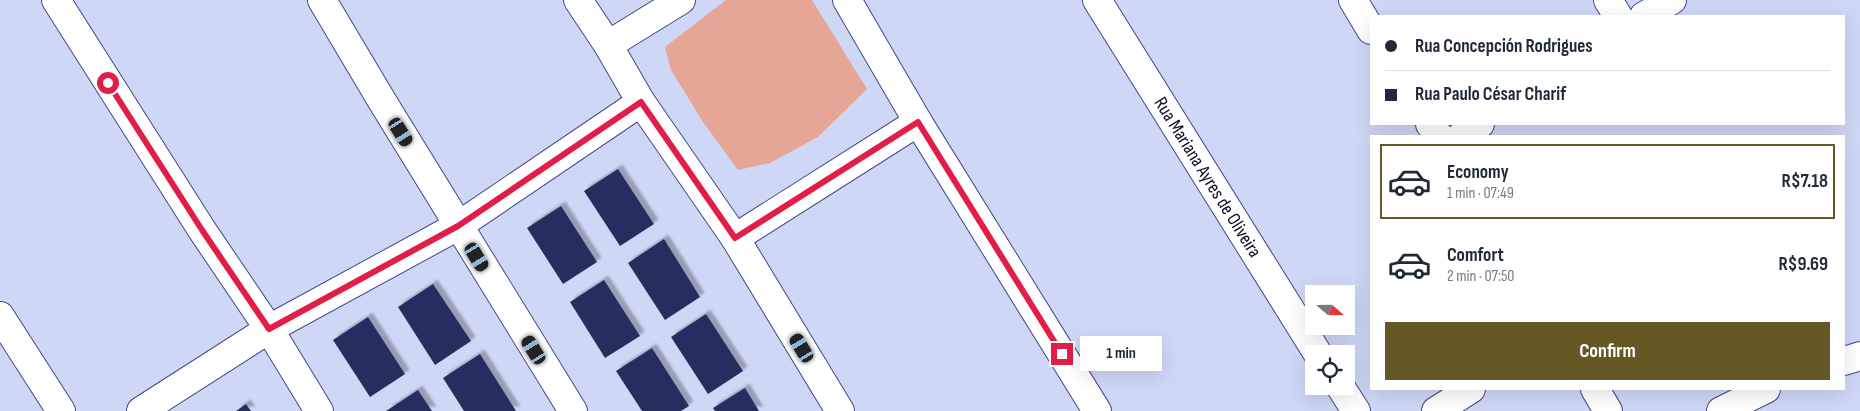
<!DOCTYPE html>
<meta charset="utf-8">
<style>
:root{--surface:#fff;--page:#f2f2f3;--text:#1f2937;--muted:#747a83;--line:#e0e1e3;--accent:#655825}
body{margin:0;font-family:"Sofia Sans Condensed",sans-serif;background:var(--page);color:var(--text);height:100vh;display:flex;flex-direction:column;font-size:19px;white-space:nowrap}
*{box-sizing:border-box;margin:0}
p{font-size:16px;color:var(--muted)}
.icon{flex:none;width:28px;height:28px;fill:none;stroke:currentColor;stroke-width:2;stroke-linecap:round;stroke-linejoin:round}
.map{position:relative;flex:1;overflow:hidden}
.details{position:absolute;left:1370px;top:135px;width:475px;height:255px;display:flex;flex-direction:column;background:var(--surface);border-radius:0px;box-shadow:0 5px 20px #0002}
.details>*{flex:none}
.banner{position:absolute;left:1370px;top:15px;width:475px;height:110px;border-radius:0px;box-shadow:0 5px 20px #0002;display:grid;align-content:center;height:110px;padding:0 15px;background:var(--surface)}
.needle{width:32px;rotate:110deg}
.controls{position:absolute;left:1305px;top:285px;display:grid;gap:10px}
.controls a{display:grid;place-items:center;width:50px;height:50px;border-radius:0px;background:var(--surface);box-shadow:0 5px 20px #0002;font-size:25px}
.end{position:absolute;width:22px;height:22px;margin:-11px;border:6px solid #e11d48;background:#fff;box-shadow:0 0 0 2px #fff}
.from{border-radius:50%}
.bubble{position:absolute;height:35px;border-radius:0px;background:var(--surface);box-shadow:0 5px 20px #0002;font-size:16px;font-weight:700;line-height:35px;text-align:center}
.car{position:absolute;width:15px;height:30px;margin:-15px -8px;border-radius:6px;box-shadow:0 0 4px 1px #0007;background:linear-gradient(#222 24%,#8ab4d8 0 40%,#222 0 76%,#8ab4d8 0 86%,#222 0)}
.banner b{display:flex;align-items:center;gap:18px;height:48px;font-size:19px}
.banner b+b{border-top:1px solid var(--line)}
.banner i{width:12px;height:12px;background:var(--text)}
ul{padding:9px 0 0;list-style:none}
li{display:flex;align-items:center;gap:15px;height:75px;margin:0 10px 8px;padding:0 5px;border:2px solid transparent;border-radius:0px}
li div{flex:1}
li b{display:block;font-size:19px}
li em{font-style:normal;font-weight:700}
li.active{border-color:var(--accent)}
li>.icon{width:45px;height:45px;stroke-width:1.5}
.button{display:flex;gap:10px;margin-top:auto;padding:10px 15px}
.button a{flex:1;height:58px;border-radius:0px;background:var(--accent);color:#fff;font-size:20px;font-weight:700;line-height:58px;text-align:center}
.map>svg:first-child{display:block}
.green{fill:#e6a695}
.building{fill:#272d5f;filter:url(#shadow)}
.lines{fill:none;stroke-linecap:round;stroke-linejoin:round}
.minor-casing{stroke:#40498b;stroke-width:30}
.minor{stroke:#fff;stroke-width:28}
.route{stroke:#e11d48;stroke-width:6}
.labels{text-anchor:middle;dominant-baseline:central;stroke-width:5;stroke-linejoin:round;paint-order:stroke}
.street-label{font-size:19px;fill:#080b25;stroke:#f9f9f9}
</style>
<div class="map">
<svg width="1860" height="411" viewBox="0 0 1860 411">
<defs>
<filter id="shadow"><feDropShadow dx="4.5" dy="-4.5" stdDeviation="1" flood-color="#0004"/></filter>
</defs>
<rect width="100%" height="100%" fill="#cfd7f6"/>
<path class="green" d="M726,0H812L867,89L818,137L770,163L738,170L703,122L671,70L665,47Z"/>
<g class="building">
<path d="M618,169L654,224L620,246L584,191Z"/>
<path d="M561,206L597,262L563,284L527,228Z"/>
<path d="M664,239L700,297L665,320L628,263Z"/>
<path d="M604,280L640,336L605,358L570,302Z"/>
<path d="M433,284L471,341L435,365L398,307Z"/>
<path d="M706,314L743,371L708,394L671,337Z"/>
<path d="M368,317L405,374L370,397L333,340Z"/>
<path d="M652,348L689,406L681,411H642L616,371Z"/>
<path d="M480,354L516,411H464L443,378Z"/>
<path d="M745,388L759,411H715L713,408Z"/>
<path d="M418,390L432,411H386Z"/>
<path d="M246,404L251,411H236Z"/>
</g>
<g class="lines">
<g class="minor-casing">
<g id="minor">
<path d="M56,0L202,230L269,329L319,411"/>
<path d="M322,0L382,101L573,411"/>
<path d="M578,0L608,45L641,102L735,238L840,411"/>
<path d="M847,0L918,122L1097,411"/>
<path id="s1" d="M1097,0L1318,354"/>
<path d="M1353,0L1371,30"/>
<path d="M1608,0L1618,16"/>
<path d="M1644,16L1672,0"/>
<path d="M608,45L681,0"/>
<path d="M1430,124L1439,136"/>
<path d="M1461,136L1480,124"/>
<path d="M735,238L918,122"/>
<path d="M0,316L61,411"/>
<path d="M1844,361L1860,356"/>
<path d="M1340,386L1356,411"/>
<path d="M1595,389L1608,411"/>
<path d="M141,411L269,329L458,226L641,102"/>
<path d="M1436,411L1471,389"/>
<path d="M1721,411L1766,389"/>
</g>
</g>
<use href="#minor" class="minor"/>
</g>
<g class="lines">
<path class="route" d="M108,83L202,230L269,329L458,226L641,102L735,238L918,122L1062,354"/>
</g>
<g class="labels">
<g class="street-label">
<text stroke="none"><textPath href="#s1" startOffset="209">Rua Mariana Ayres de Oliveira</textPath></text>
</g>
</g>
</svg>
<div class="controls">
<a><svg class="needle" viewBox="-14 -14 28 28"><path d="M0-13l5 13h-10z" fill="#e53935"/><path d="M0 13l5-13h-10z" fill="#747a83"/></svg></a>
<a><svg class="icon" aria-label="locate" viewBox="0 0 24 24"><circle cx="12" cy="12" r="6"/><path d="M12 2v4M12 18v4M2 12h4M18 12h4"/></svg></a>
</div>
<i class="end from" style="left:108px;top:83px"></i>
<i class="end" style="left:1062px;top:354px"></i>
<div class="bubble" style="left:1080px;top:336px;width:82px">1 min</div>
<i class="car" style="left:401px;top:132px;rotate:148deg"></i>
<i class="car" style="left:477px;top:257px;rotate:149deg"></i>
<i class="car" style="left:802px;top:348px;rotate:329deg"></i>
<i class="car" style="left:534px;top:350px;rotate:328deg"></i>
<div class="banner">
<b><i class="from"></i>Rua Concepción Rodrigues</b>
<b><i></i>Rua Paulo César Charif</b>
</div>
<section class="details">
<ul>
<li class="active"><svg class="icon" aria-label="car" viewBox="0 0 24 24"><path d="M5 17H2v-5l4-1 3-4h7l3 4 3 1v5h-3M9 17h6M6 11h13"/><circle cx="7" cy="17" r="2"/><circle cx="17" cy="17" r="2"/></svg><div><b>Economy</b><p>1 min · 07:49</p></div><em>R$7.18</em></li>
<li><svg class="icon" aria-label="car" viewBox="0 0 24 24"><path d="M5 17H2v-5l4-1 3-4h7l3 4 3 1v5h-3M9 17h6M6 11h13"/><circle cx="7" cy="17" r="2"/><circle cx="17" cy="17" r="2"/></svg><div><b>Comfort</b><p>2 min · 07:50</p></div><em>R$9.69</em></li>
</ul>
<div class="button"><a>Confirm</a></div>
</section>
</div>
